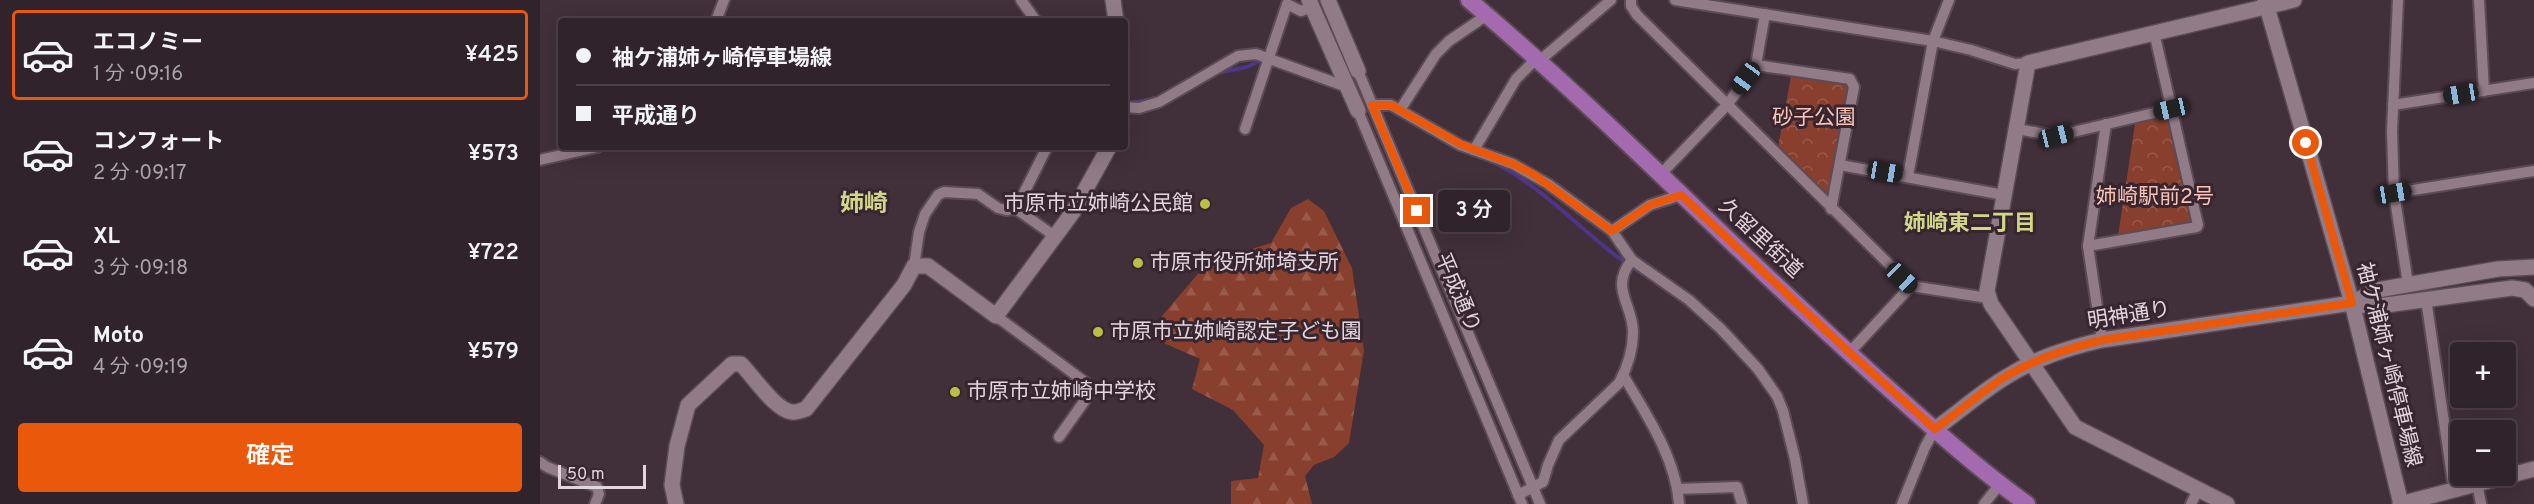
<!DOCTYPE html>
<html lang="ja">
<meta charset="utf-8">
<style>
:root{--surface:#31232b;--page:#392b33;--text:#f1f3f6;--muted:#a8a4a9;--line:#4c4047;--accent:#ea580c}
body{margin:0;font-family:Overpass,"Noto Sans JP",sans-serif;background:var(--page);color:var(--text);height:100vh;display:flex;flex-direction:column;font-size:22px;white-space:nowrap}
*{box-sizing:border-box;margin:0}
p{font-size:20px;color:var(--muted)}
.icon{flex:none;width:33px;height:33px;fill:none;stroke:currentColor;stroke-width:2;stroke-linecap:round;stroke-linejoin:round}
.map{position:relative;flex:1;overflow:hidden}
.drawer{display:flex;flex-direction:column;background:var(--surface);width:540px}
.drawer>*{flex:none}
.banner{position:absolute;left:18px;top:18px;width:570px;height:132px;border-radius:6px;box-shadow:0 6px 24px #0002,0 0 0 2px var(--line);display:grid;align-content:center;height:132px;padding:0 18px;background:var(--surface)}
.tools{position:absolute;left:1910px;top:342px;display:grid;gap:12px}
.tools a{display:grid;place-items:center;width:66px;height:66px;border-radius:6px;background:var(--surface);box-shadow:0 6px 24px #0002,0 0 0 2px var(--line);font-size:30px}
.scale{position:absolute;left:18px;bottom:15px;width:88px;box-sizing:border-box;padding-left:6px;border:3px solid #e2d5dc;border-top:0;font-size:16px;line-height:21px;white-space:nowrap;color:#e2d5dc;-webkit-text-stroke:4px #37252f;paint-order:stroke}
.end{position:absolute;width:27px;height:27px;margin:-14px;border:8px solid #ea580c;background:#fff;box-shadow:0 0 0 3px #fff}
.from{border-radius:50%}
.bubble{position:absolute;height:42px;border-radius:6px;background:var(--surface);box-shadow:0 6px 24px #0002,0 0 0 2px var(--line);font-size:20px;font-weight:600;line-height:42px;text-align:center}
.car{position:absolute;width:18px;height:36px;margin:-18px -9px;border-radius:8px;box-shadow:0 0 4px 2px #0007;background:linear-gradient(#222 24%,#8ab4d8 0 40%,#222 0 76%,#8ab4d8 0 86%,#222 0)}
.banner b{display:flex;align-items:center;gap:21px;height:57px;font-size:22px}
.banner b+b{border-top:2px solid var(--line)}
.banner i{width:15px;height:15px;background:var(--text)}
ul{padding:10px 0 0;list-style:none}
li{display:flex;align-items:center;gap:18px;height:90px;margin:0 12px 9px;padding:0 6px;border:3px solid transparent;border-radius:6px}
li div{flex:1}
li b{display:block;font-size:22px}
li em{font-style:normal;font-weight:600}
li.active{border-color:var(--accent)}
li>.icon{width:54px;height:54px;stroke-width:1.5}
.action{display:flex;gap:12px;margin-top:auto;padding:12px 18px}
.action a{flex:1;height:69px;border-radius:6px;background:var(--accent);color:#fff;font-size:24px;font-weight:600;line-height:69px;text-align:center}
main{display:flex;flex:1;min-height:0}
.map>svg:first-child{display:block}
.forest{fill:url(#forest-firs)}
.park{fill:url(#park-crowns)}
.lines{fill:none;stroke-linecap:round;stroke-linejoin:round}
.stream{stroke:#4d3687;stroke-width:4}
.street-casing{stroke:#5b4b55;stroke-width:14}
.secondary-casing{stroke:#5b4b55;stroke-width:18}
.primary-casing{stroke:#5b4b55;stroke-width:20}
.street{stroke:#917b87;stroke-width:10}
.secondary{stroke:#917b87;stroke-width:15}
.primary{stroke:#a46aaf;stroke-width:16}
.route{stroke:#ea580c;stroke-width:8}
.poi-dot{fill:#bac045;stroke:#37252f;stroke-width:2}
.labels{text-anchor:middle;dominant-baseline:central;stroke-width:6;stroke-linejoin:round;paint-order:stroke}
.park-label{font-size:21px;fill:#f9c4b7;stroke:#37252f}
.poi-label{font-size:21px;fill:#e2d5dc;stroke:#37252f;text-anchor:start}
.street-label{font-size:21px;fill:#e2d5dc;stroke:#37252f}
.neighbourhood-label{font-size:22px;font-weight:bold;fill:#d1d688;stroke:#37252f}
.quarter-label{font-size:24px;font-weight:bold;fill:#d1d688;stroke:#37252f}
</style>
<main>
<section class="drawer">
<ul>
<li class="active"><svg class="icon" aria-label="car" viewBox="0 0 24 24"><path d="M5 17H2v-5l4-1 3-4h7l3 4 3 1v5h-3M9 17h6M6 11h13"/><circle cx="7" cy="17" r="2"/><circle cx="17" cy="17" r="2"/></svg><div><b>エコノミー</b><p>1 分 · 09:16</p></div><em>¥425</em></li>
<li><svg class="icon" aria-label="car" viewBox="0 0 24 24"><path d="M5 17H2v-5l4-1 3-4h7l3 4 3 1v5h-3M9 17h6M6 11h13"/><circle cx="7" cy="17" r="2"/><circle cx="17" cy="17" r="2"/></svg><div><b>コンフォート</b><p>2 分 · 09:17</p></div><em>¥573</em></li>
<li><svg class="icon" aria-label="car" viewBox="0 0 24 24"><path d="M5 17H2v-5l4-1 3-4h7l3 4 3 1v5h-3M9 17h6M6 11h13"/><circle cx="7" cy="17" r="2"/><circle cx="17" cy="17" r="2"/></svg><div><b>XL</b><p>3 分 · 09:18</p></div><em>¥722</em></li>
<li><svg class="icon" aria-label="car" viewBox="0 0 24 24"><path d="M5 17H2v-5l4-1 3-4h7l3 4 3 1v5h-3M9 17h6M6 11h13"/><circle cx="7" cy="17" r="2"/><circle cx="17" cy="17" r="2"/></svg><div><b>Moto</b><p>4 分 · 09:19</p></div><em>¥579</em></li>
</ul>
<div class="action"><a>確定</a></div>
</section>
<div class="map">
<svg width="1994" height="504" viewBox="0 0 1994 504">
<defs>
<pattern id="forest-firs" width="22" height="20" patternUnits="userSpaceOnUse" patternTransform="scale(1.5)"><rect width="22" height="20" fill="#893f2d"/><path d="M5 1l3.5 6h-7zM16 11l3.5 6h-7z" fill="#995a4b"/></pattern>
<pattern id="park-crowns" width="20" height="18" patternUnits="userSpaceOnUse" patternTransform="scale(1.5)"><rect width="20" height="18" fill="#893f2d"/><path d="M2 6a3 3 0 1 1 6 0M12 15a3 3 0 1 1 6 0" fill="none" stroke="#995a4b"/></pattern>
</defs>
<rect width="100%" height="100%" fill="#412f39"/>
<path class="forest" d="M768,199L784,211L812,268L824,350L809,443L794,457L774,465L765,476L772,504H691V481L718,478L724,445L693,410L652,389L660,359L617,340L622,316L668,262L731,243L751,208Z"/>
<g class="park">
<path d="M1251,76L1306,84L1309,89L1290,193L1285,195L1238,147Z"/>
<path d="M1624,116L1629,119L1653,219L1650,223L1578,236L1595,124Z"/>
</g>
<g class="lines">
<g class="stream">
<path d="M677,73L707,67L721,60"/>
<path d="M590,103L612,99"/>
<path d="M953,162C1010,190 1049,242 1103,274"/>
</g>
<g class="street-casing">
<g id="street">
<path d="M481,0L496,21"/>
<path d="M1091,0V6L1097,15L1371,286L1448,298"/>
<path d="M1135,0L1393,41L1431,50L1475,64L1488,63"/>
<path d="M1858,0L1852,131L1854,193L1868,284"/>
<path d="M1939,0L1944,91"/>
<path d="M176,21L184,0"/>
<path d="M998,62L1071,0"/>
<path d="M1216,65L1310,79L1314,87L1291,209"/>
<path d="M818,71L1000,504"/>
<path d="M832,105H851L920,145L973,164L1008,184L1072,231L1092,260L1149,300L1181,329L1218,369L1237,396L1243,411L1255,459L1263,504"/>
<path d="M1853,105L1994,83"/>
<path d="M585,107L599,108L619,102L698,56L716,54L807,87"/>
<path d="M860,110L896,54L909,41L947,15"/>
<path d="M818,111L982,504"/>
<path d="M705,129L747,4L761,11L772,7"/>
<path d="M1477,129L1516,136L1631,109"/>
<path d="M934,150L976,79L996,59"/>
<path d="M0,160L57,147"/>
<path d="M1300,165L1464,195"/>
<path d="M1120,175L1187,105L1216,65L1225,14"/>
<path d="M1368,176L1393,41L1409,0"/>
<path d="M1854,193L1994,171"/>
<path d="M476,209L507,147"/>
<path d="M1072,231L1110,205L1141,195"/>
<path d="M1548,246L1657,227L1658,225L1614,32"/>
<path d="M374,266L379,232L385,214L398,195L404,192L438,194L458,208L466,210L476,209L516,237"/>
<path d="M1886,299L1914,490"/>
<path d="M456,316L545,382L548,396L519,437"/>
<path d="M1562,340L1548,246L1566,124"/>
<path d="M1309,353L1371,286"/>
<path d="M1083,375C1106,414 1136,458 1139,504"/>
<path d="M0,462L7,467L57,487L59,494L55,504"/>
<path d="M1937,483L1941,504"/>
<path d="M1137,489L1197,487L1202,504"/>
<path d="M978,495L1003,482L1008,465L1019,440L1079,383C1087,368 1093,349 1093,332C1093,304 1069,288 1092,260"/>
<path d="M1362,504L1385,447L1395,429"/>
<path d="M1444,504L1460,484"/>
<path d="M1651,504L1658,490"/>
</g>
</g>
<g class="secondary-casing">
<g id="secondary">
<path d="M573,0L576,21"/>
<path d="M769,0L818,111"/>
<path d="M788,0L818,71"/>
<path d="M1725,0L1812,303L1861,504"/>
<path d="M1994,267L1958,269L1837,290L1812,303L1831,307L1972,288L1985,290L1994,299"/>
<path d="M1395,429C1419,412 1441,392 1466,377C1496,358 1528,348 1562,340L1812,303"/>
<path d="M136,504L132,485L137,446L148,405L192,364H201C213,376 235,410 252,412C256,413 262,410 266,409L364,285L374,266H388L456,316L533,212L569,147"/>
<path d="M1687,504L1535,427L1451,304L1447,291L1488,63L1754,0"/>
<path d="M1860,504L1994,469"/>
</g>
</g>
<g class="primary-casing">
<path id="primary" d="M929,0C1071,120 1199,255 1338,379C1386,422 1434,466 1487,504"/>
</g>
<use href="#street" class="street"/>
<use href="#secondary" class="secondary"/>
<use href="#primary" class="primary"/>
</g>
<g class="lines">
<path class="route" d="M877,211L832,105H851L920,144L973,164L993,174L1072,231L1110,205L1141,195L1310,353L1395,429C1419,412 1441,392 1466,376C1496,359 1528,348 1562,340L1812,303L1766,143"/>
</g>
<g class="poi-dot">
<circle cx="665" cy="204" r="6"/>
<circle cx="598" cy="263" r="6"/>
<circle cx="558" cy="332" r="6"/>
<circle cx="415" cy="392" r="6"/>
</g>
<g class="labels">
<g class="park-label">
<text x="1274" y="118">砂子公園</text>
<text x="1615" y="197">姉崎駅前2号</text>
</g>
<g class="poi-label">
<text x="653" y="204" text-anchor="end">市原市立姉崎公民館</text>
<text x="610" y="263">市原市役所姉埼支所</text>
<text x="570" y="332">市原市立姉崎認定子ども園</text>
<text x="427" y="392">市原市立姉崎中学校</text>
</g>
<g class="street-label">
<text transform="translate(1220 239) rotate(43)">久留里街道</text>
<text transform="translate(917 293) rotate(67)">平成通り</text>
<text transform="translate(1589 316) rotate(-9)">明神通り</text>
<text transform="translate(1848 365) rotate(76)">袖ケ浦姉ヶ崎停車場線</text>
</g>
<g class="neighbourhood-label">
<text x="1430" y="224">姉崎東二丁目</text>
</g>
<g class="quarter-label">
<text x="324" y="205">姉崎</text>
</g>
</g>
</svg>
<div class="tools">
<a>+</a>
<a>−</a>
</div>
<div class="scale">50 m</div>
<i class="end from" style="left:1766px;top:143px"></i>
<i class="end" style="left:877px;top:211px"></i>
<div class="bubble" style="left:898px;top:190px;width:72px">3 分</div>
<i class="car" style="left:1206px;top:78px;rotate:216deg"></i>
<i class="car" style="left:1921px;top:94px;rotate:261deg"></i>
<i class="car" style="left:1631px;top:109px;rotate:257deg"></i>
<i class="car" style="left:1516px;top:136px;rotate:76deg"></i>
<i class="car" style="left:1345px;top:172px;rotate:100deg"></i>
<i class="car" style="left:1854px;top:193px;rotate:81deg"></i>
<i class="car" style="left:1362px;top:278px;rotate:134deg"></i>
<div class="banner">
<b><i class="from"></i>袖ケ浦姉ヶ崎停車場線</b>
<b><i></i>平成通り</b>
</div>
</div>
</main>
